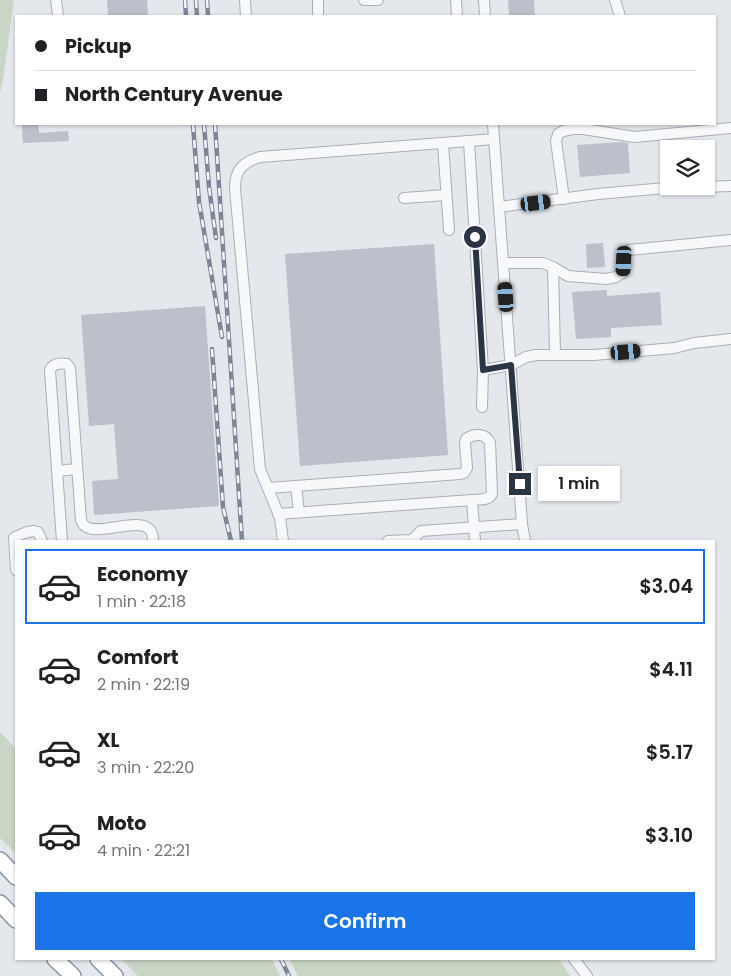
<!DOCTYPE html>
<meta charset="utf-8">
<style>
:root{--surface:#fff;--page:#f2f2f2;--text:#202124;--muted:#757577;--line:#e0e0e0;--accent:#1a73e8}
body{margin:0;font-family:Poppins,sans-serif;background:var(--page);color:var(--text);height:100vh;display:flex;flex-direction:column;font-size:19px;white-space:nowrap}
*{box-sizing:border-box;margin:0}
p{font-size:16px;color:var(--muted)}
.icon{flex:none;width:28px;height:28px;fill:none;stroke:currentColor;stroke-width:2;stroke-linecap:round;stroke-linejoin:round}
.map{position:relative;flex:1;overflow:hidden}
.sheet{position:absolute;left:15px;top:540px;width:700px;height:420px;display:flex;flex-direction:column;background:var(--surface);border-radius:0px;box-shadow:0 1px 4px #0004}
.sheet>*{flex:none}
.guide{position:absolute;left:15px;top:15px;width:701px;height:110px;border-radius:0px;box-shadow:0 1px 4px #0004;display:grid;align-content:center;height:110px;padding:0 20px;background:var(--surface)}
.buttons{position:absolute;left:660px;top:140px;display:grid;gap:10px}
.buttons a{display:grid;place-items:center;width:55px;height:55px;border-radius:0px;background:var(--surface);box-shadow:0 1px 4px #0004;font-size:25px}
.end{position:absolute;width:22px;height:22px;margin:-11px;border:6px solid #2b3445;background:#fff;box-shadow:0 0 0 2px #fff}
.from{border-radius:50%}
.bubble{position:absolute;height:35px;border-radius:0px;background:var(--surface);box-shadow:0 1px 4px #0004;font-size:16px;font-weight:600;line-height:35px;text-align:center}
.car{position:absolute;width:15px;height:30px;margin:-15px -8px;border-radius:6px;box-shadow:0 0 4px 1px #0007;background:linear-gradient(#222 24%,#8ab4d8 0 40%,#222 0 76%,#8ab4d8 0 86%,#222 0)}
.guide b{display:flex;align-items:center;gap:18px;height:48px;font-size:19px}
.guide b+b{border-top:1px solid var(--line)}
.guide i{width:12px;height:12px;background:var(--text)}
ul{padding:9px 0 0;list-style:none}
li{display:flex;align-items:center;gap:15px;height:75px;margin:0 10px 8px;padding:0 10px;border:2px solid transparent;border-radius:0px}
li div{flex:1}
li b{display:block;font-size:19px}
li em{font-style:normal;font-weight:600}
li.on{border-color:var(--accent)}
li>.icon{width:45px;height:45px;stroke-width:1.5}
.button{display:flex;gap:10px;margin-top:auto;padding:10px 20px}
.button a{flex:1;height:58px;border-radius:0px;background:var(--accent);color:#fff;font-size:20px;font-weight:600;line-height:58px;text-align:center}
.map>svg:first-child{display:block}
.green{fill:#c9d6c5}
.building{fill:#bbc0ca}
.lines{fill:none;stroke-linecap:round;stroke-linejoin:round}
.minor-casing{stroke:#a9aeb7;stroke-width:12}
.highway-casing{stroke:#8b94a3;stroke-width:18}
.minor{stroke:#f7f8fa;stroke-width:10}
.highway{stroke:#fff;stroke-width:15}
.rail-casing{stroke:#7d8696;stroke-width:4.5}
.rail{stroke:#f4f6f9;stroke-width:2.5;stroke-dasharray:8;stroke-linecap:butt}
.route{stroke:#2b3445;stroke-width:6}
</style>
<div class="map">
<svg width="731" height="976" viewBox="0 0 731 976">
<rect width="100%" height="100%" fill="#e4e7ec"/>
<g class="green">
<path d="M0,0H14L3,79L0,93Z"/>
<path d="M0,732L16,749V854L0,838Z"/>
<path d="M121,959H272L280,976H138Z"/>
<path d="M290,959H559L570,976H298L291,963Z"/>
</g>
<g class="building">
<path d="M107,0H147L148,16H108Z"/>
<path d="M508,0H534L535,16H509Z"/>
<path d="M22,124H38L39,133L68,131L69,141L23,143Z"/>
<path d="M621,142L628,143L630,173L580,177L577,145Z"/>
<path d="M603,243L605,267L587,268L586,244Z"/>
<path d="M434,244L448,455L300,466L285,254Z"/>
<path d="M607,290V296L660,292L662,325L611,328V337L576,339L572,292Z"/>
<path d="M205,306L219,506L94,515L92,481L118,479L114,424L89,426L81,315Z"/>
</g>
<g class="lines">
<g class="minor-casing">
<g id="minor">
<path d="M56,0L58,16"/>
<path d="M245,0L246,16"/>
<path d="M318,0V16"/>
<path d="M364,0H378"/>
<path d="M456,0L457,16"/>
<path d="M484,0L485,16"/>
<path d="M615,0L620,16"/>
<path d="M493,124L522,524L525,541"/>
<path d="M469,142L483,370L511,365L526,357L536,355H594L674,348L694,343L731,339"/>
<path d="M443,144L449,230"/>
<path d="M690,186L703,187L731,186"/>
<path d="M404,198L446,195"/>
<path d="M564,199L556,141L558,134L563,131L573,129H583L635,137L731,128"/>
<path d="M499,207L598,194L688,186"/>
<path d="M504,263H543L553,267L568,276L606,279L616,277L624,272L625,254L629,250L731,240"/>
<path d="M553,267L555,354"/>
<path d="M482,407L483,370"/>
<path d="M57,471L77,469"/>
<path d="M296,486L299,512"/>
<path d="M268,488L460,474L464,473L467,468L465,443L466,439C474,433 486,433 490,443L492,493C490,501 479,499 472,500L475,541"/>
<path d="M278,514L472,500"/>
<path d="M62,541L50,370C53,363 61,363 67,364L70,368L81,520C82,522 83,525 85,526C98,537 139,516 150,530C153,533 153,537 153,541"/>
<path d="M283,541L280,518L260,469L235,188C235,170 243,162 260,157L494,139"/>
<path d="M388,541L412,540L421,531L522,524"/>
<path d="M16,570L14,538L15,537L27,532L34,531L38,532L42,541"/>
<path d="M574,959L587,976"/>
</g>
</g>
<g class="highway-casing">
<g id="highway">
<path d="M0,860L16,877"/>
<path d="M0,903L16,920"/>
<path d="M55,959L73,976"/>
<path d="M98,959L115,976"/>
</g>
</g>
<use href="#minor" class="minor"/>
<use href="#highway" class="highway"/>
<g class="rail-casing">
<g id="rail">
<path d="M185,0L186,16"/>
<path d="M196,0L197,16"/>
<path d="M207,0L208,16"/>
<path d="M193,124L199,202L222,337"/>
<path d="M204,124L209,187L216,238"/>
<path d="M215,124L242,541"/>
<path d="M212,349L223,507L231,541"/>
<path d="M281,959L289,976"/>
</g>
</g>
<use href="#rail" class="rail"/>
</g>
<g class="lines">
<path class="route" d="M475,237L483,370L511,365L520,484"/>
</g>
</svg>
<div class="buttons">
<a><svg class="icon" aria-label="layers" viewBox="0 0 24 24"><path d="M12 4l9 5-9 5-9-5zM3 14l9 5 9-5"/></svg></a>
</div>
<i class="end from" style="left:475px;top:237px"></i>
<i class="end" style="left:520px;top:484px"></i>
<div class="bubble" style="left:538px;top:466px;width:82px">1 min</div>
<i class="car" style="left:536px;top:203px;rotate:83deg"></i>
<i class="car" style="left:624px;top:261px;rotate:183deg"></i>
<i class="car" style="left:506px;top:297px;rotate:356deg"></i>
<i class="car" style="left:626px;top:352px;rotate:85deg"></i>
<div class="guide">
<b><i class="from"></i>Pickup</b>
<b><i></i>North Century Avenue</b>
</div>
<section class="sheet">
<ul>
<li class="on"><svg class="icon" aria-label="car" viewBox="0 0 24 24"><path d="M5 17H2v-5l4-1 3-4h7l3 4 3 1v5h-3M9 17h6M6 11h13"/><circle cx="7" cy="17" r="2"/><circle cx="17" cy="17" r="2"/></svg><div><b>Economy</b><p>1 min · 22:18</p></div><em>$3.04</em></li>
<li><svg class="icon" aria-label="car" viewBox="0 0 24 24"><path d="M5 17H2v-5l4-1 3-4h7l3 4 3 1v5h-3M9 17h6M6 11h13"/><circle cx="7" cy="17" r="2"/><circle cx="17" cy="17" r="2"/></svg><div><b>Comfort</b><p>2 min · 22:19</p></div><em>$4.11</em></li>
<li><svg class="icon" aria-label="car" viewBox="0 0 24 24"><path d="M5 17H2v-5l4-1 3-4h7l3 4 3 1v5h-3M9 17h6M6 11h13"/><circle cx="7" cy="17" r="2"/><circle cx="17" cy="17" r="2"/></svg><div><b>XL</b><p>3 min · 22:20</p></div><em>$5.17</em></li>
<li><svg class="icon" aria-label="car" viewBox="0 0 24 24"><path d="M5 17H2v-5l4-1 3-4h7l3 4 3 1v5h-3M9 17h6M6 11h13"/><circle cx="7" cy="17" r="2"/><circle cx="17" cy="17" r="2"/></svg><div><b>Moto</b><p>4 min · 22:21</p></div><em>$3.10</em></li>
</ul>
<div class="button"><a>Confirm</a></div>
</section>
</div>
